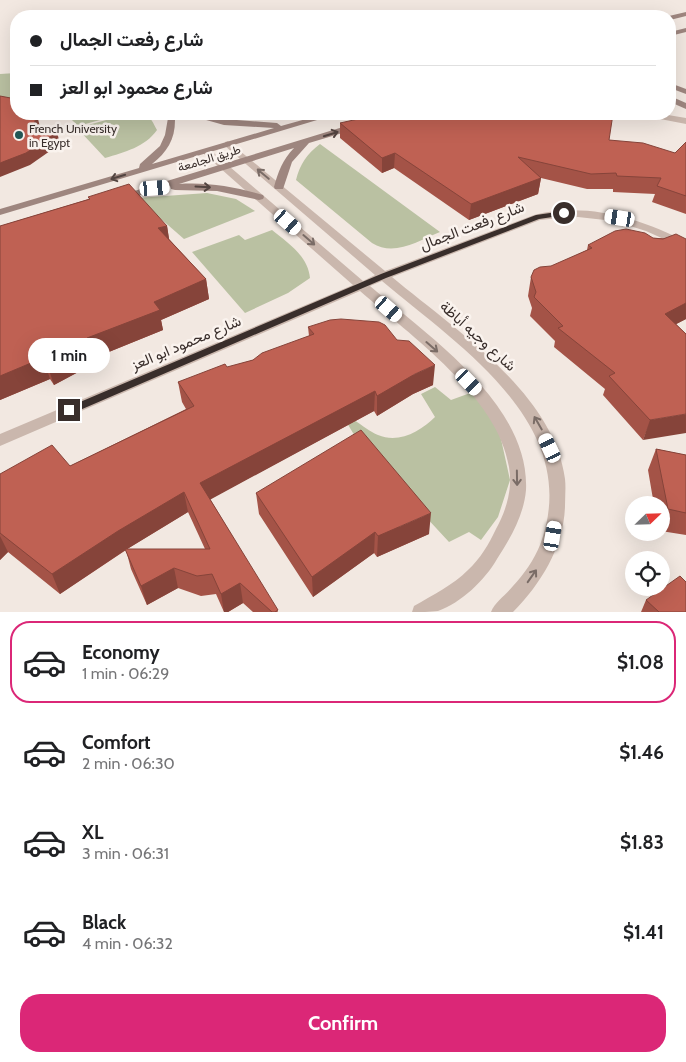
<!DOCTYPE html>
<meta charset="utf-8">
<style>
:root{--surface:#fff;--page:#f2f2f2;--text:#202124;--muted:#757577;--line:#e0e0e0;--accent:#db2777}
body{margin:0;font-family:Cabin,Vazirmatn,sans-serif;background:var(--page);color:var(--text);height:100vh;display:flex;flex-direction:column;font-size:19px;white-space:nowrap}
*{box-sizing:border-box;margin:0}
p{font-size:16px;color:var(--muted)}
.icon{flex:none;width:28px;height:28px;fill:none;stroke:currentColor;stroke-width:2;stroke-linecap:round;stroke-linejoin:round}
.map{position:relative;height:612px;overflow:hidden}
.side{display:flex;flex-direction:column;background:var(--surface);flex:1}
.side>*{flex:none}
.top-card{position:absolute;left:10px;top:10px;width:666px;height:110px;border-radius:20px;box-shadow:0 5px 20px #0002;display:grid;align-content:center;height:110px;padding:0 20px;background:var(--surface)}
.needle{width:32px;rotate:67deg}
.controls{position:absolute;left:625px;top:496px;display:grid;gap:10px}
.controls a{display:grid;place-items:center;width:45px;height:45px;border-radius:50%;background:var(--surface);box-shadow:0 5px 20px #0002;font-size:25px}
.end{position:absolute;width:22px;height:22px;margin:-11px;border:6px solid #392e2b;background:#fff;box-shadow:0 0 0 2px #fff}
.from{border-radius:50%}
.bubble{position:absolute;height:35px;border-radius:18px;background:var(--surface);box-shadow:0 5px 20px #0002;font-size:16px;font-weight:700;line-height:35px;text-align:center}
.car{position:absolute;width:15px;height:30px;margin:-15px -8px;border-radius:6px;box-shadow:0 0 4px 1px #0007;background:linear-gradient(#fff 24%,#345 0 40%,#fff 0 76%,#345 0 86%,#fff 0)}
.top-card b{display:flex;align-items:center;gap:18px;height:48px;font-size:19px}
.top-card b+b{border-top:1px solid var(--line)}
.top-card i{width:12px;height:12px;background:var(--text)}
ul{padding:9px 0 0;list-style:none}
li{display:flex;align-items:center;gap:15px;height:82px;margin:0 10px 8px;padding:0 10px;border:2px solid transparent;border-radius:20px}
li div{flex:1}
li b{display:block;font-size:19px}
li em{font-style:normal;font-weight:700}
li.current{border-color:var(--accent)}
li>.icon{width:45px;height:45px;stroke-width:1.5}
.primary-button{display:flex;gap:10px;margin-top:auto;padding:10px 20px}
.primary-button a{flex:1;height:58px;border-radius:20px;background:var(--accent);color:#fff;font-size:20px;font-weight:700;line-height:58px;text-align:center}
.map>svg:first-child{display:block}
.green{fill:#bac1a2}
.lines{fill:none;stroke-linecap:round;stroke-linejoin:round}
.street{fill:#cab7ad;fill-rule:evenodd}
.secondary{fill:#9e867f;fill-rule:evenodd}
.wall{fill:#a45347;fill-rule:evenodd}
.shaded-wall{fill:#86443a}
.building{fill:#bf6153;stroke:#86443a}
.oneway{stroke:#524440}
.oneway2{stroke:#7a6c66}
.route{fill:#392e2b}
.poi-dot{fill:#235856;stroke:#faf3ee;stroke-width:2}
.labels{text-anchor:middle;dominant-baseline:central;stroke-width:5;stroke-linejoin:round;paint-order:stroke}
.far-poi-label{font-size:12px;fill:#392e2b;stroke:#faf3ee;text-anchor:start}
.far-street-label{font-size:12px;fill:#392e2b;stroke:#faf3ee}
.street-label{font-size:15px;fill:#392e2b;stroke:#faf3ee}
</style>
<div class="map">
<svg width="686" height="612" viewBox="0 0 686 612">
<rect width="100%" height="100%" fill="#f2e8e1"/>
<g class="green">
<path d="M16,73V99L0,97V74Z"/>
<path d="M66,114H122L78,126Z"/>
<path d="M128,114C147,114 148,112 157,130C145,147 125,152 105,158L77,128Z"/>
<path d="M320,144L440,232C418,241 394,257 372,243L296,180C300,164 307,154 320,144Z"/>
<path d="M207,193L236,199L255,211L184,239L137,198Z"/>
<path d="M272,230C288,243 308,256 310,278L288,293L245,313L192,252L239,235L245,240Z"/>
<path d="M435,387L451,400L473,392L494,419L501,439L510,480L498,517L481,540L469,532L449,542L362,448L347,423L354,420C362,425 370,432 378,435C399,444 421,431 435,417L421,394Z"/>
</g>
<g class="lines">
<g class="street">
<path d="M646,114H662L686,118V124L650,117Z"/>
<path d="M228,141L385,271L534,215C586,202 640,218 686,242V249L646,231L614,221L578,217L559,218L540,220L392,277C454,329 554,393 565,479C566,488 565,497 565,506C564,546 541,584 513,612H491C495,602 506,595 513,586C524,574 534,560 540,545C585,426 459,346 382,281L370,286C428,336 530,404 526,490C524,515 510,539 497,559C485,580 461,603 438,611C431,612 419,612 412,612L414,606C433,595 453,585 468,570C480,559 489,544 496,529C506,511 513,489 509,467C498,397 411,336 360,291L0,446V434L353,285L203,153V149H209L363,281L375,275L225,146V142Z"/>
</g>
<g class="secondary">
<path d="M686,12V16L670,20L669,16Z"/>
<path d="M686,28V32L670,36V32Z"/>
<path d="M670,83L686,89V94L670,88Z"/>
<path d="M670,96L686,103V109L670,102Z"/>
<path d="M191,114H204L224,119L277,123L281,126L324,114H337L0,215V209L139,168L140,164L160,146L165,135L168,118L171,117L175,120C175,140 167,152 152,164L274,128L224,125L192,116Z"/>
<path d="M356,123L360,126L359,128L309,143L292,162L283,189H275L274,187C278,172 283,159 294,148L179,184C208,182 235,187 263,195L264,197L263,199L259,200L217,191L175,190L171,189L170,186L122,201L117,198L118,196Z"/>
</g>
</g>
<g class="wall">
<path d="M340,123L609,140L675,153L686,142V214L652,202L655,194L613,192V189H587L541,178L538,194L469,220L394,168L382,173L340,138Z"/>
<path d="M88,197L167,226L169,239L206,279L209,299L161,320L163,330L94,358L95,363L54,385L50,379L0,400V226L89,199Z"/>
<path d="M653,238L686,239V319L676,324L686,334L643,440L603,395L605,389L554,347L555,341L530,316L532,308L528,296L531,277L587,250L588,245Z"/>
<path d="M308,327L433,385L413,394L377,416L374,411L210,499L278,612H253L243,603L228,612H224L216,594L201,596L178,588L147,605L131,569L126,550L60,594L8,552L0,560V474L70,466L186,409L182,402L178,382L253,360L309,336ZM188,512L205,549H127Z"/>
<path d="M656,449L686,455V535L661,531V505H654L648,470Z"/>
<path d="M256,493L429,534L377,557L374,553L313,597L259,514Z"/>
<path d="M646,600L686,612H641Z"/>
</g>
<g class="shaded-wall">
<path d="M37,115L40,127L36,142L32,130Z"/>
<path d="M57,132L60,144L30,165L0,177V163Z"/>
<path d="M395,153L394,168L382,173V158Z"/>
<path d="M541,178L538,194L469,220L471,204Z"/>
<path d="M167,226L170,245L158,228Z"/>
<path d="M206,279L209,299L161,320L163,330L94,358L95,363L54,385L47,364L87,338L154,302Z"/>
<path d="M686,303V319L659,333L665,314Z"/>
<path d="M43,358L50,379L0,400V376Z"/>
<path d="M435,365L433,385L413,394L377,416V396L415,374Z"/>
<path d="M375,391L374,411L204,503L200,483Z"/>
<path d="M686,414V433L643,440L650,420Z"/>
<path d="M184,492L188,512L124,551L60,594L52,574L118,531Z"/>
<path d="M431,513L429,534L377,557L378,536Z"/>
<path d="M375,532L374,553L313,597L312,577Z"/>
<path d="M0,536L8,552L0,560Z"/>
<path d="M174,568L178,588L147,605L141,586Z"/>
<path d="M240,583L243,603L228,612H224L221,594Z"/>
</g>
<g class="building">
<path d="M0,96L16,99V114H36L37,115L32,130L57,132L26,153L0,163Z"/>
<path d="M381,114H613L609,140L643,143L675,153L686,142V196L657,186L661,178L617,176L616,173L591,174L518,157L541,178L471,204L395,153L382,158L340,123Z"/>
<path d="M129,184L167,226L158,228L206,279L154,302L160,310L87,338L90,343L47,364L43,358L0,376V226L90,199L88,197Z"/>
<path d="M626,229L645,233L653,238L663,239L676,234L686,239V303L665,314L686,334V414L650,420L609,376L615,373L558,328L563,326L534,297L536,292L531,277L534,270L540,267L551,266L592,248L588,245L615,231Z"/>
<path d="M341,319L379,322L385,325L397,340L409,341L435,365L415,374L377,396L375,391L200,483L278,610L275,612H272L240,583L221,594L212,574L197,576L174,568L141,586L125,549H210L184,492L118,531L52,574L0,533V474L52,445L70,466L194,406L178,382L225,364L227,367L253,360L262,353L314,334L308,327L330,320Z"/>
<path d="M361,430L431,513L378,536L375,532L312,577L256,493Z"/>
<path d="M656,449L686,455V513L668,509Z"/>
<path d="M680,576L686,582V612H659L646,600Z"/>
</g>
<defs><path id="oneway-shaft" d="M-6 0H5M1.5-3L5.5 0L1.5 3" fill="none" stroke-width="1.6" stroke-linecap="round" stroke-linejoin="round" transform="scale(1.25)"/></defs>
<g class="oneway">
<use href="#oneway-shaft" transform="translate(331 134) rotate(-17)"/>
<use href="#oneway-shaft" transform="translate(118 177) rotate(163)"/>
<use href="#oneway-shaft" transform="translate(203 187) rotate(3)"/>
</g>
<g class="oneway2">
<use href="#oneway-shaft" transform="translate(263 174) rotate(-140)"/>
<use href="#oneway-shaft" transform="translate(309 240) rotate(41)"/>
<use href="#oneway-shaft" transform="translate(432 347) rotate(41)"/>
<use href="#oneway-shaft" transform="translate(538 423) rotate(-120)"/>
<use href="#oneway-shaft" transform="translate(517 478) rotate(89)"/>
<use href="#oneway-shaft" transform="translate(532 576) rotate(-55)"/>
</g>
<path class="route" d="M564,211L566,212V215L539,219L386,278L73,413L69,414L65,410L66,408L381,274L536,215Z"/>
<circle class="poi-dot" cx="19" cy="135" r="5"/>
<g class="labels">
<g class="far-poi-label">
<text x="29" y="128">French University<tspan x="29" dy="14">in Egypt</tspan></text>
</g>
<g class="far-street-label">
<text transform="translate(209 158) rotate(-17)">طريق الجامعة</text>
</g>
<g class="street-label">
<text transform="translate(472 226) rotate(-21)">شارع رفعت الجمال</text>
<text transform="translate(478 336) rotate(42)">شارع وجيه أباظة</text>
<text transform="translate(186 343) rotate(-23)">شارع محمود ابو العز</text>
</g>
</g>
</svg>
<div class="controls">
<a><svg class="needle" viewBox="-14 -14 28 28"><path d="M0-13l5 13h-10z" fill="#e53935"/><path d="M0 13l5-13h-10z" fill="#757577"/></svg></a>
<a><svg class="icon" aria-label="locate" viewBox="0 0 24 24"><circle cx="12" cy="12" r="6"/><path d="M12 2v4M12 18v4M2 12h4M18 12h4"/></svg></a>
</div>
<i class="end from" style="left:564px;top:213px"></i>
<i class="end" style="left:69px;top:410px"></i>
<div class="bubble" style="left:28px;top:338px;width:82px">1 min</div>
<i class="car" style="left:155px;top:188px;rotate:86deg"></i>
<i class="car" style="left:620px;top:218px;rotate:279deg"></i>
<i class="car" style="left:288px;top:222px;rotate:131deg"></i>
<i class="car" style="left:389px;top:309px;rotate:131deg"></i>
<i class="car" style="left:469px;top:382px;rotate:136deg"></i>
<i class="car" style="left:550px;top:448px;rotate:335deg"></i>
<i class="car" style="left:553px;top:536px;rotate:10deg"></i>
<div class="top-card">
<b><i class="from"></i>شارع رفعت الجمال</b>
<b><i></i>شارع محمود ابو العز</b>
</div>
</div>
<section class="side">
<ul>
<li class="current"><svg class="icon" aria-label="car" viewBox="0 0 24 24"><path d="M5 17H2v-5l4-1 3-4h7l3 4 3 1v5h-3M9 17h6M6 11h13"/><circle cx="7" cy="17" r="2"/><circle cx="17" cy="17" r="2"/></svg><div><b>Economy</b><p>1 min · 06:29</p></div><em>$1.08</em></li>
<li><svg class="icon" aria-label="car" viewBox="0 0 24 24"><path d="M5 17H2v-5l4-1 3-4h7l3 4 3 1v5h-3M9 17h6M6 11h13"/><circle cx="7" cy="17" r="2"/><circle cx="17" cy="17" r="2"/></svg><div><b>Comfort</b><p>2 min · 06:30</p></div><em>$1.46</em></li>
<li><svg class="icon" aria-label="car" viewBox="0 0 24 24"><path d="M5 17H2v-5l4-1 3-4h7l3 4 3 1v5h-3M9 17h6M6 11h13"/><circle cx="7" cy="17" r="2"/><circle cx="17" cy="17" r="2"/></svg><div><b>XL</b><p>3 min · 06:31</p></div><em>$1.83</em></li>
<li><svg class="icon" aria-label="car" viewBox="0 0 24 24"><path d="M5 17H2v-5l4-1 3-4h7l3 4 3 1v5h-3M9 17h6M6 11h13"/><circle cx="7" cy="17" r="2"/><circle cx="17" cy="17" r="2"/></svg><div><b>Black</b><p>4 min · 06:32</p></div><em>$1.41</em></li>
</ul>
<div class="primary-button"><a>Confirm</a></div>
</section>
